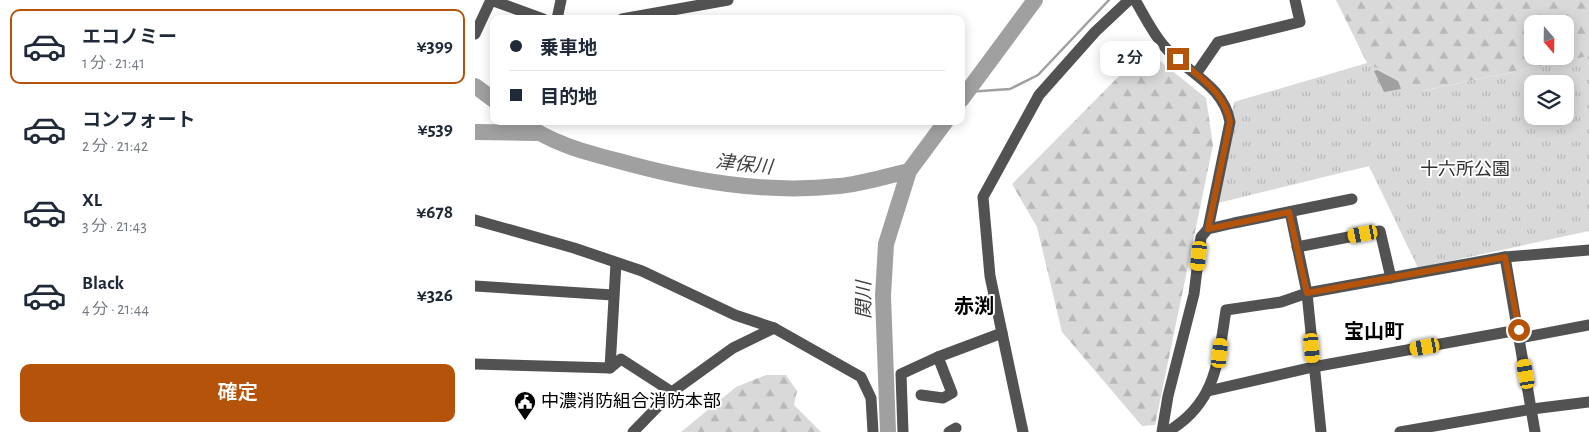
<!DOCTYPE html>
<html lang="ja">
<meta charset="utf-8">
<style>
:root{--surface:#fff;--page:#f6f6f7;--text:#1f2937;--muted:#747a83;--line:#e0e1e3;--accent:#b45309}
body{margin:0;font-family:"Alegreya Sans","Noto Sans JP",sans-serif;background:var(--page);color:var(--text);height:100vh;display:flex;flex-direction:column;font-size:19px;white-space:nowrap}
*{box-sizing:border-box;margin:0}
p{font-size:16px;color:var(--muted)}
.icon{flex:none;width:28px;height:28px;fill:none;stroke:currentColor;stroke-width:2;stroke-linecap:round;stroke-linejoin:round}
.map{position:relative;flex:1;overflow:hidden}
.details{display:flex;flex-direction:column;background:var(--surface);width:475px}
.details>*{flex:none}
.hud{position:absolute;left:15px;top:15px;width:475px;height:110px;border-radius:10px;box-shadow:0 2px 12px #0003;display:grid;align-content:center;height:110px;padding:0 20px;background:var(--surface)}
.needle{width:32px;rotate:160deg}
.controls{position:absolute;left:1049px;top:15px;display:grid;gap:10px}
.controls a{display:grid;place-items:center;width:50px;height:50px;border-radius:10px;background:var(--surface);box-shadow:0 2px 12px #0003;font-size:25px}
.end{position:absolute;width:22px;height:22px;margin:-11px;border:6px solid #b45309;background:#fff;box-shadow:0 0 0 2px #fff}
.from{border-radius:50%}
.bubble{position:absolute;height:35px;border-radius:10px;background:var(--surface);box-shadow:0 2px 12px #0003;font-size:16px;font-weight:600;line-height:35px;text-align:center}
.car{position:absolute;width:15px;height:30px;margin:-15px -8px;border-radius:6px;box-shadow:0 0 4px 1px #0007;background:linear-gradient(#f5c518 24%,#345 0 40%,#f5c518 0 76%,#345 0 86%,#f5c518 0)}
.hud b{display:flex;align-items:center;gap:18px;height:48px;font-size:19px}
.hud b+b{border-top:1px solid var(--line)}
.hud i{width:12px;height:12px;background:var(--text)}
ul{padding:9px 0 0;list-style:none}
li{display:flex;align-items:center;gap:15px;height:75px;margin:0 10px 8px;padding:0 10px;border:2px solid transparent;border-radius:10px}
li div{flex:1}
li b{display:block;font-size:19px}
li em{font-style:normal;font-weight:600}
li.active{border-color:var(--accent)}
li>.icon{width:45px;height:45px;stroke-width:1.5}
.cta{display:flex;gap:10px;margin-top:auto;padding:10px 20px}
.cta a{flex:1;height:58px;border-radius:10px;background:var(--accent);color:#fff;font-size:20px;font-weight:600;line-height:58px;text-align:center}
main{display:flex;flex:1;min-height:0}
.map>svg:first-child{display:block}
.grass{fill:url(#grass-tufts);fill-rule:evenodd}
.forest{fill:url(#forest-firs);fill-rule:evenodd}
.water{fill:#a0a0a0}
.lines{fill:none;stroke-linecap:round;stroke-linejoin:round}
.stream{stroke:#a0a0a0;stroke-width:2.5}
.river{stroke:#a0a0a0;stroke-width:16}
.minor{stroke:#525252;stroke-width:11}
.route{stroke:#b45309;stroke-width:6}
.labels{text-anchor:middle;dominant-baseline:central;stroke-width:4;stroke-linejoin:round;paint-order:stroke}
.park-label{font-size:18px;fill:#303030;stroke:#fff}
.poi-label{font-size:18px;fill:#000;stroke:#fff;text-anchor:start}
.water-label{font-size:19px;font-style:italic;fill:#414141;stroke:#fff}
.quarter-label{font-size:20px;font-weight:bold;fill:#000;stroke:#fff}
</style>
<main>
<section class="details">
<ul>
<li class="active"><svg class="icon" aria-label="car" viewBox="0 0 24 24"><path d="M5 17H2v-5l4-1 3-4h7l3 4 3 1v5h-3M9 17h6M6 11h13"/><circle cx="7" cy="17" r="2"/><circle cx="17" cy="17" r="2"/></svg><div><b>エコノミー</b><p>1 分 · 21:41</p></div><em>¥399</em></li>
<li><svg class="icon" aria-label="car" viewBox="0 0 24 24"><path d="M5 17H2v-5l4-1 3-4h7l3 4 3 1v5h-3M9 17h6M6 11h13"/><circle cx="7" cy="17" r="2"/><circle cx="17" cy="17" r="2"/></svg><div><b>コンフォート</b><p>2 分 · 21:42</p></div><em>¥539</em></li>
<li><svg class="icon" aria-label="car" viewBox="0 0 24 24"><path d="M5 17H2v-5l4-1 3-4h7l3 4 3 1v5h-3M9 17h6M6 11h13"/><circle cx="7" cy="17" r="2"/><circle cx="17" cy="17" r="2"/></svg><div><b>XL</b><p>3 分 · 21:43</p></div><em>¥678</em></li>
<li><svg class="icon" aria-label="car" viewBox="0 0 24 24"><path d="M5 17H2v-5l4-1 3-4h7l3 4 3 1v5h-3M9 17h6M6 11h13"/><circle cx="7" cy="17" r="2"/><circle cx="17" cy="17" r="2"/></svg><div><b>Black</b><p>4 分 · 21:44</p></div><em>¥326</em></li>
</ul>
<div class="cta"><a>確定</a></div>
</section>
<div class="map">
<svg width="1114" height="432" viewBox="0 0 1114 432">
<defs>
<pattern id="grass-tufts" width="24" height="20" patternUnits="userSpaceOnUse" patternTransform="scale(1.25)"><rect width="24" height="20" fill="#d9d9d9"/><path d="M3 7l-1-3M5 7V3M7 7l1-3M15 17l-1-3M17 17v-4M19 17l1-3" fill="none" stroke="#b8b8b8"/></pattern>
<pattern id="forest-firs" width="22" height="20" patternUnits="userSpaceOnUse" patternTransform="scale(1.25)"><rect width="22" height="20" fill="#d9d9d9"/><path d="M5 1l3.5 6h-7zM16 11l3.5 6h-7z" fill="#b8b8b8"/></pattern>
</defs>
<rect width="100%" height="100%" fill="#fff"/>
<path class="grass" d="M1114,56V231L943,268L894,166L739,204L759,102L892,63L947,91ZM1058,84H1090V116H1058Z"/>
<g class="forest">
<path d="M861,0H1114V56L946,91L892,63ZM1058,24H1090V56H1058Z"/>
<path d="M664,56L685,61L731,98L738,145L680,425L667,426L587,332L562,227L537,184Z"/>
<path d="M291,375H311L322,391L319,405L346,432H206L261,387Z"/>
</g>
<path class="water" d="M902,70L923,81L926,89L909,92L899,71Z"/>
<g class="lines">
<path class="stream" d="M492,92L535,89L563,75L634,0"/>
<g class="river">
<path d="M0,86L19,100"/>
<path d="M486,100L560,0"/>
<path d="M46,121C75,143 109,152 144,161C216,181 289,194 364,186C387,184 411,176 434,171"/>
<path d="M0,132L62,133"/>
<path d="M413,432L408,296L411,244L434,171L471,121"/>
</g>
<g class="minor">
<path d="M16,0L68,19"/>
<path d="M660,0C669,15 677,32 689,46C711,73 748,84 755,122L733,229"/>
<path d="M82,19L86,0"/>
<path d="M147,19L253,0"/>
<path d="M0,34L16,0"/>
<path d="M721,74L743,42L825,22L820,0"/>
<path d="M815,212L832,293L846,432"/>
<path d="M0,220L99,248L167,271L260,315L299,328L386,377L396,398L398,432"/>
<path d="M822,247L905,231L916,278"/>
<path d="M1030,257L1060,432"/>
<path d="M0,286L138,295"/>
<path d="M1045,338L1114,325"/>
<path d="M0,364L135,368L146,359L197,392"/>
<path d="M135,368L141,263"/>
<path d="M733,391L838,367L1043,330"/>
<path d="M446,395L468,398L477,393L463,357"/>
<path d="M158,432L197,392L258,348L299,328"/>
<path d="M428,432L426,374L463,357L527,333"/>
<path d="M474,432L481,428"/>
<path d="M548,432L515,276L508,197L564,95L620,32L654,0"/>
<path d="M687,432L693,396L719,294L726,237L733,229L759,223L877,199"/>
<path d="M692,432C742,403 743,360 751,310L806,302L832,293L1030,257L1114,250"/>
<path d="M925,432L1057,409L1114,402"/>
</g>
</g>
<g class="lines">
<path class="route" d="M703,59C725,78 749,91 755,122L733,229L814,212L832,293L1030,257L1044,330"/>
</g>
<defs>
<g id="civic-pin" transform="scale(1.125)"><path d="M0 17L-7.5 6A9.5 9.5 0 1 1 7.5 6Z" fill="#000" stroke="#fff"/><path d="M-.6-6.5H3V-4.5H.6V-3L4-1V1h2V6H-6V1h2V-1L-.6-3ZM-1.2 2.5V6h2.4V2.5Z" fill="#fff"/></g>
</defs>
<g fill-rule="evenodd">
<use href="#civic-pin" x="50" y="402"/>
</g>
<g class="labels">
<g class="park-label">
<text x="990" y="170">十六所公園</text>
</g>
<g class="poi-label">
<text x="66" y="402">中濃消防組合消防本部</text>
</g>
<g class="water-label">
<text transform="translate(269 165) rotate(6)">津保川</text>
<text transform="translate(389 300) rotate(-90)">関川</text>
</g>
<g class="quarter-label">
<text x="499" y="307">赤渕</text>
<text x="899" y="332">宝山町</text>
</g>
</g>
</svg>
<div class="controls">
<a><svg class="needle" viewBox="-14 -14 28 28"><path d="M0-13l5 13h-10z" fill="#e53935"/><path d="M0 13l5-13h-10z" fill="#747a83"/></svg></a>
<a><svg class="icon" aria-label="layers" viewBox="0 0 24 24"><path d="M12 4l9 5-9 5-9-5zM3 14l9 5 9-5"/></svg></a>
</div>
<i class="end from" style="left:1044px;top:330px"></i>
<i class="end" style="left:703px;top:59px"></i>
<div class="bubble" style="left:625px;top:41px;width:60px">2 分</div>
<i class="car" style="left:888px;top:234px;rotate:259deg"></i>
<i class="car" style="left:724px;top:256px;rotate:186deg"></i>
<i class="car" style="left:950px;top:347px;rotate:260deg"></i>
<i class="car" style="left:837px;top:348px;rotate:175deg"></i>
<i class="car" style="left:745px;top:353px;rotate:6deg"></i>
<i class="car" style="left:1051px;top:374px;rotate:350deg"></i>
<div class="hud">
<b><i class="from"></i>乗車地</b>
<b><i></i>目的地</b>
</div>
</div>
</main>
